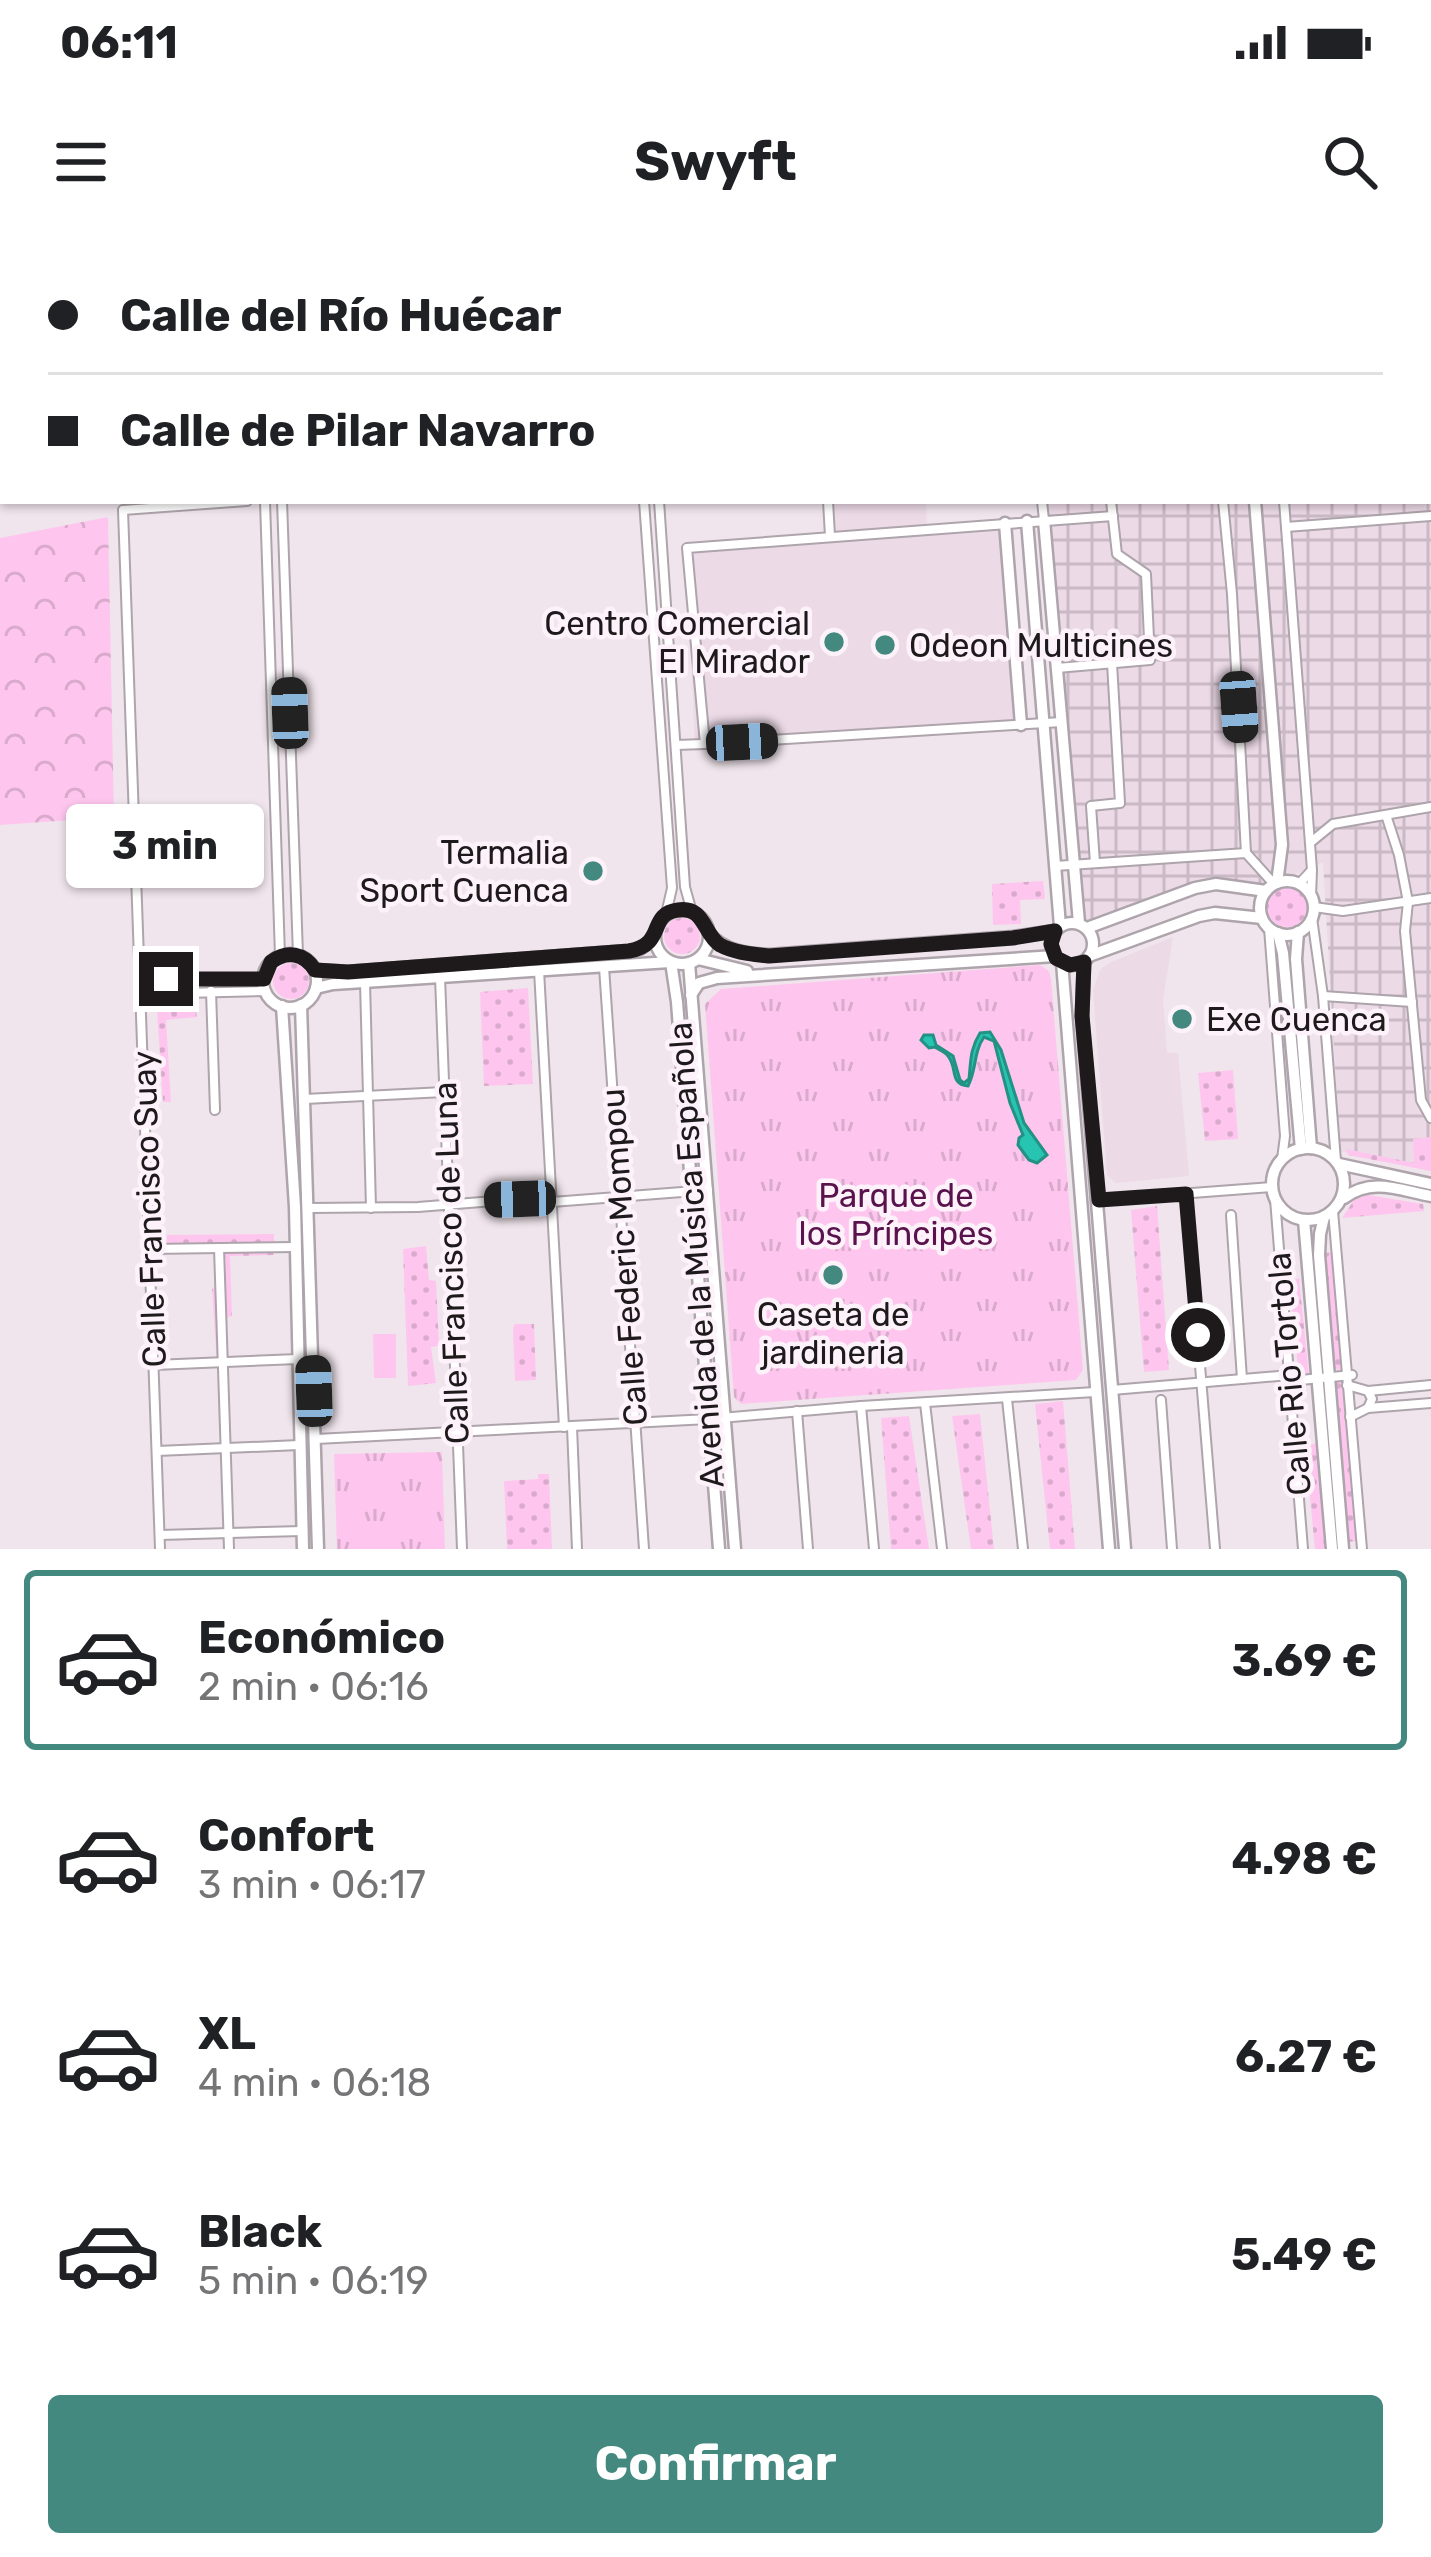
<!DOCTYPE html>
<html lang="es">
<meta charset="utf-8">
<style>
:root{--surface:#fff;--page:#f6f6f6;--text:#202124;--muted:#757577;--line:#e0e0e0;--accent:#43897f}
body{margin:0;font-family:Rubik,sans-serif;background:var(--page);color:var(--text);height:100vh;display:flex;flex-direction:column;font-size:45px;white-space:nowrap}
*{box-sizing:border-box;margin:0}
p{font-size:39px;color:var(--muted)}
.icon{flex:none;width:66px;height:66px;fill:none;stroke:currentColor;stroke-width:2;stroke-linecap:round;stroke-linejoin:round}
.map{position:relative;height:1309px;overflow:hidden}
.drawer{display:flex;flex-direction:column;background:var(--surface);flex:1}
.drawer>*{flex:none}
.guide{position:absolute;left:0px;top:0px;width:1431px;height:264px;box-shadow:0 3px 9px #0004;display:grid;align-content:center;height:264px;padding:0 48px;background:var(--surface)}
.end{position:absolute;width:54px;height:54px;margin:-27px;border:15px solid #1e1a1c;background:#fff;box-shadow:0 0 0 6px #fff}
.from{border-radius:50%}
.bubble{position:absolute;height:84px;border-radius:12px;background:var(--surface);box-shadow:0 3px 9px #0004;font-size:39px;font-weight:700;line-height:84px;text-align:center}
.car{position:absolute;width:36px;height:72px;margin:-36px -18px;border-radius:15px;box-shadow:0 0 9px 3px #0007;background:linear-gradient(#222 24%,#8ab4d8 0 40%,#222 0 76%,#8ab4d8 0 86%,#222 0)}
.guide b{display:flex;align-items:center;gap:42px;height:114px;font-size:45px}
.guide b+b{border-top:3px solid var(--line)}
.guide i{width:30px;height:30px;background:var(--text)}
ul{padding:21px 0 0;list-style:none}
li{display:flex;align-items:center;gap:36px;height:180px;margin:0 24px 18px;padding:0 24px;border:6px solid transparent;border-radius:12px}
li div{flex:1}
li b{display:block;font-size:45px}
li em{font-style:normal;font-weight:700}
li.active{border-color:var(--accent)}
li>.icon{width:108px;height:108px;stroke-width:1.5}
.primary-button{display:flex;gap:24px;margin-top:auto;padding:24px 48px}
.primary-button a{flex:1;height:138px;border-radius:12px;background:var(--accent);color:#fff;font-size:48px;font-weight:700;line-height:138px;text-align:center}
.status{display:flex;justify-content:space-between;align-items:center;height:84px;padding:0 60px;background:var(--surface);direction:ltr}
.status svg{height:33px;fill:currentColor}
header{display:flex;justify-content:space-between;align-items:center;height:156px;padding:0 48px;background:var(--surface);font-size:54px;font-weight:700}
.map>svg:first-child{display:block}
.built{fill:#ecdae7}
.industrial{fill:url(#industrial-grid)}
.grass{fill:url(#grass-dots)}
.forest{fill:url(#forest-crowns)}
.park{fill:url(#park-tufts)}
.pitch{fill:#fec6ee}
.water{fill:#27c4b2;stroke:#249185;stroke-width:3}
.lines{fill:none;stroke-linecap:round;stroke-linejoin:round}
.street-casing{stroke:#aea4ab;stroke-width:12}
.secondary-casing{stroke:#aea4ab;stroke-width:15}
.street{stroke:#fff;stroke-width:8}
.secondary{stroke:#fff;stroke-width:10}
.route{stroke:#1e1a1c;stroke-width:15}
.poi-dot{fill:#43897f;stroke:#fdf2fa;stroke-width:4.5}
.labels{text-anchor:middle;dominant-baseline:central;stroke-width:9;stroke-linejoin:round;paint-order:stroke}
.poi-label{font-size:33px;fill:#1e1a1c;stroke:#fdf2fa;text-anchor:end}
.park-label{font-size:33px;fill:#5a124c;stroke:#fdf2fa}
.street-label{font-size:33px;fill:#1e1a1c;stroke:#fdf2fa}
</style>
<div class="status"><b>06:11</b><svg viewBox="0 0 49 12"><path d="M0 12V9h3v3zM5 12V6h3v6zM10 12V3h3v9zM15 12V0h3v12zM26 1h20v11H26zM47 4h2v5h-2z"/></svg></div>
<header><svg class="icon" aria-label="menu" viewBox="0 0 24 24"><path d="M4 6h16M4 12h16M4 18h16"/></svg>Swyft<svg class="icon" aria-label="search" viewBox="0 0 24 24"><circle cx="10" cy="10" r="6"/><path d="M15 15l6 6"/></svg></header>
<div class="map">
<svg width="1431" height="1309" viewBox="0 0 1431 1309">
<defs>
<pattern id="industrial-grid" width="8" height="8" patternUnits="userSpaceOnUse" patternTransform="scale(3)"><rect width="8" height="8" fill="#ecdae7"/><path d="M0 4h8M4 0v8" fill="none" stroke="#cabac6"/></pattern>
<pattern id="grass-dots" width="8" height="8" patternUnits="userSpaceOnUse" patternTransform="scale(3)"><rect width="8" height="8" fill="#fec6ee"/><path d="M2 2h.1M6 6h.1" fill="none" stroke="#d9aacc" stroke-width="1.8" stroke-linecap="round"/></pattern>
<pattern id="forest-crowns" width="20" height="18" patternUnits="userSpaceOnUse" patternTransform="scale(3)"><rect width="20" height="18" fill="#fec6ee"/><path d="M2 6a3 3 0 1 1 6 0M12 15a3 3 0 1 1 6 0" fill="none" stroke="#d9aacc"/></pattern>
<pattern id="park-tufts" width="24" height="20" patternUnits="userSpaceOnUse" patternTransform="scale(3)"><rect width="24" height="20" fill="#fec6ee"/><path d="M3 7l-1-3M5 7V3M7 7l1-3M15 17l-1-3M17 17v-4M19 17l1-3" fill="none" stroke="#d9aacc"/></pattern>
</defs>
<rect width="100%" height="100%" fill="#f0e5ec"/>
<g class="built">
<path d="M828,261H926L927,288L1005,283L1021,485L695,511L687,308L829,297Z"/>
<path d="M1173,697L1163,760L1167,813H1178L1189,936L1116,943L1107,935L1093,750L1100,730L1109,723Z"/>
</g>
<path class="industrial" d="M1011,0H1431V931L1340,911L1323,622L1274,644L1266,651L1216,644L1087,688L1079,683L1042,261H1428V3H1012Z"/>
<g class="grass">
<path d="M1043,641L1045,659L1020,660L1021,684L993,685L992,644Z"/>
<circle cx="1287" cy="667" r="20"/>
<circle cx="682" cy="696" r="18"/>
<circle cx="291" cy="741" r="18"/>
<path d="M528,748L533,844L484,846L480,752Z"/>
<path d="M195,767L197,777L166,780L171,862H163L157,769Z"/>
<path d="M1233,830L1238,899L1205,901L1198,833Z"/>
<path d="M1431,897V931L1348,915L1346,909L1414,923L1413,899Z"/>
<path d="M1368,955L1423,964L1424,971L1342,978L1354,960Z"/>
<path d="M1157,966L1169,1130L1144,1132L1131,970Z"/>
<path d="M274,994V1015L230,1016L232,1076L225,1078L227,1125L217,1126L212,1049L225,1039L226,1019L218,1008L167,1009V995Z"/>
<path d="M426,1006L429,1040L436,1041L439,1106L431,1107L436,1143L408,1146L403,1009Z"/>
<path d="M1333,1012L1343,1130L1334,1129L1324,1013Z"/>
<path d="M1299,1038L1309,1136L1299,1137L1289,1042Z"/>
<path d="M515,1084H534L536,1140L515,1141L513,1088Z"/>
<path d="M1344,1138L1357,1301L1348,1302L1332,1139Z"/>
<path d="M1063,1161L1075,1309H1050L1035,1164Z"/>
<path d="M980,1174L994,1309H971L952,1176Z"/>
<path d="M909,1176L929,1309H891L881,1178Z"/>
<path d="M1321,1203L1328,1309H1315L1305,1205Z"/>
<path d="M538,1234H549L552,1309H507L504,1241L538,1239Z"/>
</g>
<path class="forest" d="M108,277L114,577L0,585V298Z"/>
<g class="park">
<path d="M1040,725L1049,731L1051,739L1083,1130L1076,1140L741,1164L734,1157L705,764L721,749Z"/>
<path d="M442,1212L445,1309H337L334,1214Z"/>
</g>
<path class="pitch" d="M373,1094H396V1138H374Z"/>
<path class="water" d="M990,792L1001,810L1024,883L1047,915L1037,923L1029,920L1018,905L1019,898L1023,895L1010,863L994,801L984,797C973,813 977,829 968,846C949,844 958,828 948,816C945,812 939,810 935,807L929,808L921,800L924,795H933L936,805L953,816L960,840L964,843L969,839C971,820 970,809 980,793Z"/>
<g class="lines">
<g class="street-casing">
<g id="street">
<path d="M1208,0V3"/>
<path d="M1254,0L1257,3"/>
<path d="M1344,0L1351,3"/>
<path d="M265,261L280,716"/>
<path d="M282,261L298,715"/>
<path d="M644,261L672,648L666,674"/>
<path d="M659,261L685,647L692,672"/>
<path d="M828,261L830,296"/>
<path d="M1042,261L1044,280"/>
<path d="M1223,261L1232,354L1246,613"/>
<path d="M1284,261L1312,630L1311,657"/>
<path d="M1286,287L1431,276"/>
<path d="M1057,428L1150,420L1146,334L1117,314L1111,261"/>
<path d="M1062,482L705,504L687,308L1113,276"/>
<path d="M676,505L704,504"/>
<path d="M1386,575L1399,615L1408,662L1405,691L1421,860L1431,878"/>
<path d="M1311,602L1333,584L1431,567"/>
<path d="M1095,623L1091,566L1120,563L1112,423"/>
<path d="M1055,626L1246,613L1274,644"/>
<path d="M1299,644L1311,631"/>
<path d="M1314,667L1343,671L1431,658"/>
<path d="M1312,678L1323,756L1336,921"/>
<path d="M1269,688L1285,896L1282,919"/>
<path d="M604,727L644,1309"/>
<path d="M539,730L564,1187"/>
<path d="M440,737L462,1309"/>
<path d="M140,739H264"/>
<path d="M365,742L371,968"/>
<path d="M211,751L215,870"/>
<path d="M142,754L266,751"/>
<path d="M1323,756L1412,762"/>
<path d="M305,859L444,852"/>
<path d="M1186,954L1215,1309"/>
<path d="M1275,959L1303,1309"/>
<path d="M1099,960L1272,947"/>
<path d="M309,968L418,967L520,959L552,962L708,950"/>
<path d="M1333,971L1362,1309"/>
<path d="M1231,975L1242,1139"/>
<path d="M219,1008L229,1309"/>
<path d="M150,1009L296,1007"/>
<path d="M154,1125L298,1119"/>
<path d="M1290,1141L1352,1135"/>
<path d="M1347,1145L1368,1151L1372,1159L1368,1168L1350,1177"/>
<path d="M1112,1150L1290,1135"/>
<path d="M1368,1151L1431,1145"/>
<path d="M1007,1159L1023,1309"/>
<path d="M1161,1160L1172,1309"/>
<path d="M925,1163L942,1309"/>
<path d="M861,1166L874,1309"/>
<path d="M1368,1168L1431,1163"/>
<path d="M797,1171L808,1309"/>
<path d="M572,1187L577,1309"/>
<path d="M316,1199L709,1179L861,1166L1095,1152"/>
<path d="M157,1211L299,1205"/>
<path d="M160,1295L302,1291"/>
<path d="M160,1309L123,270L247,261"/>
</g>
</g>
<g class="secondary-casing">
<g id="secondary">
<path d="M1234,0V3"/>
<path d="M1255,261L1282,605L1277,643"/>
<path d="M1044,280L1079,683"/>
<path d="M1027,281L1060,686"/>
<path d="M1005,283L1021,485"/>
<circle cx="1287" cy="668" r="27"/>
<circle cx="682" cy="697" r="27"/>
<circle cx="1072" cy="704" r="21"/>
<path d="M1087,688L1195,648L1216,644L1266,651"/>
<path d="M1298,692L1296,719L1311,908"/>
<path d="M1278,693L1283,713L1301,909"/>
<path d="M709,694C725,711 746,714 769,715L1013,697L1055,691"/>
<circle cx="290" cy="741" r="27"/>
<path d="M1089,716L1199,676L1215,673L1262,678"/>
<path d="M698,719L747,731"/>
<path d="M671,722L677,762L719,1309"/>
<path d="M1062,722L1109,1309"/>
<path d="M1084,722L1082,776L1125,1309"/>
<path d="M689,723L735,1309"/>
<path d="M315,730L348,732L629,711L640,709L654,699"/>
<path d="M316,748L333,744L670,722"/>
<path d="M691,755L699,743L717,738L1055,716"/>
<path d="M301,765L318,1309"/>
<path d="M282,766L295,967L303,1309"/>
<circle cx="1308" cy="944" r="36"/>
<path d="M1339,924L1431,944"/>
<path d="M1344,958C1372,937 1399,950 1431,956"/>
<path d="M1324,977L1320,994L1319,1015L1343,1309"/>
<path d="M1304,980L1332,1309"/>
</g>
</g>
<use href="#street" class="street"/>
<use href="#secondary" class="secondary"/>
</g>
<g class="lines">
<path class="route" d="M166,739H264L271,722C287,710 304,713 315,730L348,732L629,711C667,704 647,674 678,670C705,666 703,694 720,705C735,713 753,714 769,716L1013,698L1055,691L1051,704L1056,718L1070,725L1084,722L1082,776L1099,960L1186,954L1198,1095"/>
</g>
<g class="poi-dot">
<circle cx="834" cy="402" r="12"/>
<circle cx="885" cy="405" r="12"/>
<circle cx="593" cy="631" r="12"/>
<circle cx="1182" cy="779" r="12"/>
<circle cx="833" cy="1035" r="12"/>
</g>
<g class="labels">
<g class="poi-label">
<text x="810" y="383">Centro Comercial<tspan x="810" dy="38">El Mirador</tspan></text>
<text x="909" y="405" text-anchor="start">Odeon Multicines</text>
<text x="569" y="612">Termalia<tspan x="569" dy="38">Sport Cuenca</tspan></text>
<text x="1206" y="779" text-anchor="start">Exe Cuenca</text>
<text x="833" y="1074" text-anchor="middle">Caseta de<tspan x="833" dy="38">jardineria</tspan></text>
</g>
<g class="park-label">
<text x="896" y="955">Parque de<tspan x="896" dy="38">los Príncipes</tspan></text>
</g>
<g class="street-label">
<text transform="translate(149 969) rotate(-92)">Calle Francisco Suay</text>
<text transform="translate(696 1015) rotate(-94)">Avenida de la Música Española</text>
<text transform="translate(624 1017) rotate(-94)">Calle Federic Mompou</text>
<text transform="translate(451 1023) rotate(-92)">Calle Francisco de Luna</text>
<text transform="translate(1289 1134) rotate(-95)">Calle Rio Tortola</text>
</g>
</g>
</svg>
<i class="end from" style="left:1198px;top:1095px"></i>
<i class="end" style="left:166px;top:739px"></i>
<div class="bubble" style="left:66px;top:564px;width:198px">3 min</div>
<i class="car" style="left:1239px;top:467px;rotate:176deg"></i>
<i class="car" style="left:290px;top:473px;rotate:358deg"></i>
<i class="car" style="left:742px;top:502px;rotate:87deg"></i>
<i class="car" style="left:520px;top:959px;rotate:268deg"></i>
<i class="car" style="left:314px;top:1151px;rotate:358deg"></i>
<div class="guide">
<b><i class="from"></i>Calle del Río Huécar</b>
<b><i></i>Calle de Pilar Navarro</b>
</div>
</div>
<section class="drawer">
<ul>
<li class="active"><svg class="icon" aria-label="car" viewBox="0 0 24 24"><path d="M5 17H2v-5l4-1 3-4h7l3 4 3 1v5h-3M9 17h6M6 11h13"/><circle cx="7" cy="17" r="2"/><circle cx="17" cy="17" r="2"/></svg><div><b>Económico</b><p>2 min · 06:16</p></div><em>3.69 €</em></li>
<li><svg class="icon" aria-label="car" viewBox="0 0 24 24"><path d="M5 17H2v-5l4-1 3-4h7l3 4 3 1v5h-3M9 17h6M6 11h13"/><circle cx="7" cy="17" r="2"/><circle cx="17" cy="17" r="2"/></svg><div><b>Confort</b><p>3 min · 06:17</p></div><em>4.98 €</em></li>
<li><svg class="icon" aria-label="car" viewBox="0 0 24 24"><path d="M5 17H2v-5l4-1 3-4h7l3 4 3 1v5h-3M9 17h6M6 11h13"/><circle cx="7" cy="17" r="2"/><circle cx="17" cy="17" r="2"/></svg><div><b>XL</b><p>4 min · 06:18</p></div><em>6.27 €</em></li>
<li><svg class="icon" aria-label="car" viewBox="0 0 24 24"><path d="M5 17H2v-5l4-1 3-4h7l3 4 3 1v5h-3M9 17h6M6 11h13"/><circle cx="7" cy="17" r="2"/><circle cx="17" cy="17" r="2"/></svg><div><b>Black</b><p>5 min · 06:19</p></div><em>5.49 €</em></li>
</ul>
<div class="primary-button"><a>Confirmar</a></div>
</section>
